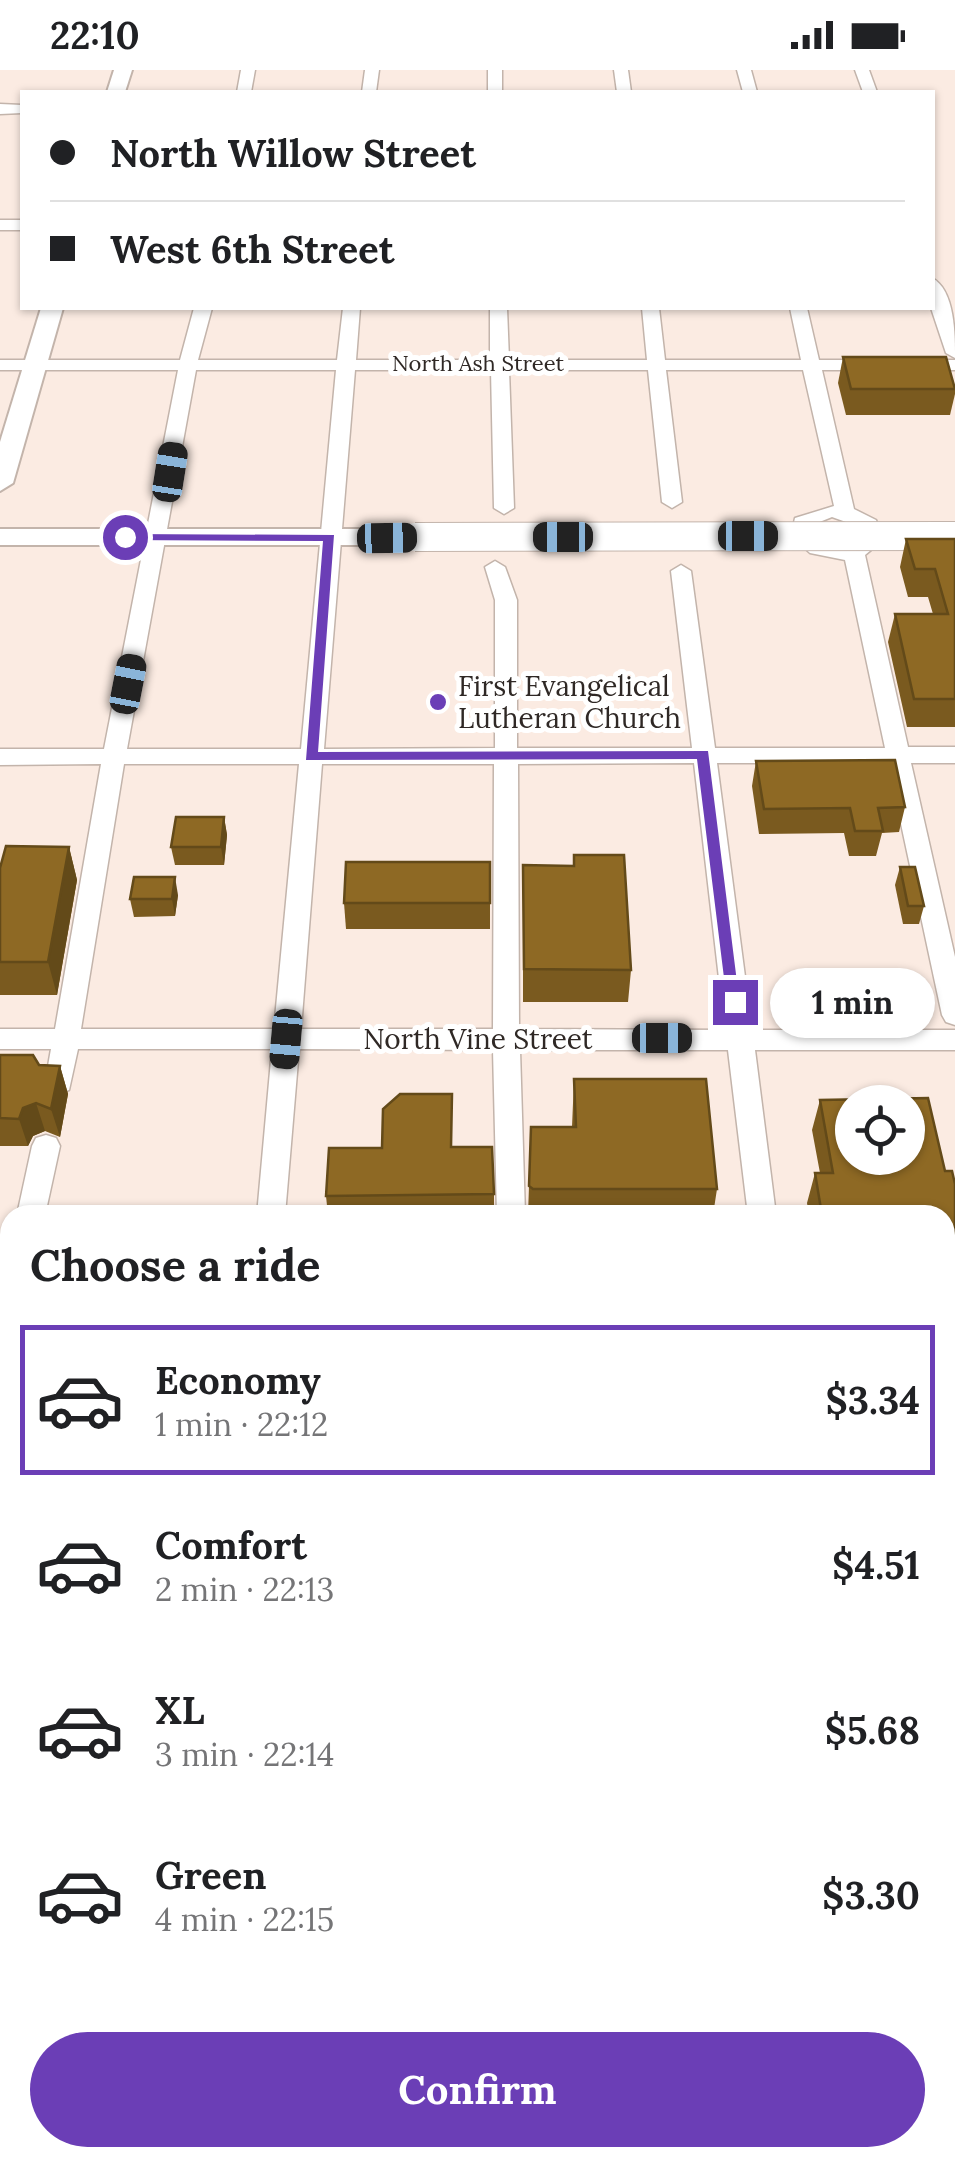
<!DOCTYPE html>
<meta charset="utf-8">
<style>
:root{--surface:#fff;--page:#f6f6f6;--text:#202124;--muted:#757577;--line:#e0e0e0;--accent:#6b3eb6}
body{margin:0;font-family:Lora,serif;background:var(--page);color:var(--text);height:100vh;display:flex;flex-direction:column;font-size:38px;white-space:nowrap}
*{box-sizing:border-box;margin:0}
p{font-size:32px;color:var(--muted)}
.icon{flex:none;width:55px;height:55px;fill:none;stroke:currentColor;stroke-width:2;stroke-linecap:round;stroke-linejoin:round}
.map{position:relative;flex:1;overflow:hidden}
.panel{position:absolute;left:0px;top:1135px;width:955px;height:962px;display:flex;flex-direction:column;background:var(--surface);border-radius:30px 30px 0 0;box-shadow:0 2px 8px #0004}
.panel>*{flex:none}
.top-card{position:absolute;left:20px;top:20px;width:915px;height:220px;border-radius:0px;box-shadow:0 2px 8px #0004;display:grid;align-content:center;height:220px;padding:0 30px;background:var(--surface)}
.fabs{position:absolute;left:835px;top:1015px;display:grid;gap:20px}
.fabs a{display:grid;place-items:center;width:90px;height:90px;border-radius:50%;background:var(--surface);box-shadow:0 2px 8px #0004;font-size:50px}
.end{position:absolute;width:45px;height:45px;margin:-22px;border:12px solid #6b3eb6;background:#fff;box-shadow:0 0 0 5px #fff}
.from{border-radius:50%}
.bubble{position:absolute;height:70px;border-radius:35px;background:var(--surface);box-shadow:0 2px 8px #0004;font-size:32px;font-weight:800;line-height:70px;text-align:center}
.car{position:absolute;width:30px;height:60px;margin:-30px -15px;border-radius:12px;box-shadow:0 0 8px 2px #0007;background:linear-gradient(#222 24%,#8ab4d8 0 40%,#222 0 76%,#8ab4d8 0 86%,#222 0)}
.top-card b{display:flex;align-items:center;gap:35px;height:95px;font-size:38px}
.top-card b+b{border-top:2px solid var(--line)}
.top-card i{width:25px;height:25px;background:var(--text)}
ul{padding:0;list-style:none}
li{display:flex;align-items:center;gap:30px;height:150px;margin:0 20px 15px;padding:0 10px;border:5px solid transparent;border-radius:0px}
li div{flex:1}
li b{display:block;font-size:38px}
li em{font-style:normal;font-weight:800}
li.on{border-color:var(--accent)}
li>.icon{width:90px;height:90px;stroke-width:1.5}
h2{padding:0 30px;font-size:45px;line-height:120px}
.primary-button{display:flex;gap:20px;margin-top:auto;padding:20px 30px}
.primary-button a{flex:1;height:115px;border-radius:60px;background:var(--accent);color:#fff;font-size:40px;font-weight:800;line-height:115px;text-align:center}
.status{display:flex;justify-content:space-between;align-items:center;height:70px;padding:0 50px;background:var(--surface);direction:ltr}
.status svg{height:28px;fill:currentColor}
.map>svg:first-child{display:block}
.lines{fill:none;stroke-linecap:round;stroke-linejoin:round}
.minor-casing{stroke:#c3b4ab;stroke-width:3}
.major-casing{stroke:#c3b4ab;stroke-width:4}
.highway-casing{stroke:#c3b4ab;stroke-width:4}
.minor{fill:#fff;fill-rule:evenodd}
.major{fill:#fff;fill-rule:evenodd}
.highway{fill:#fff;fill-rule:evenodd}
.major-bridge-casing{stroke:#c3b4ab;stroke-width:30;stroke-linecap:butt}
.major-bridge{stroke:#fff;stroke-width:28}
.wall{fill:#7a5a1f}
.shaded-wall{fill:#634a19}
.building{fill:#8e6924;stroke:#634a19;stroke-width:2.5;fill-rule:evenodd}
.route{fill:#6b3eb6}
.poi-dot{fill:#6b3eb6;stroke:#fff;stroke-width:4}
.labels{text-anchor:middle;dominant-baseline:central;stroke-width:10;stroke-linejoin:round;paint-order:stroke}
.far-street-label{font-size:22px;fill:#2f2825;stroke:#fff}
.poi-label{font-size:28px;fill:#2f2825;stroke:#fff;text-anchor:start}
.street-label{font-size:28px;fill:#2f2825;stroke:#fff}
</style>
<div class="status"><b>22:10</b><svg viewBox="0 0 49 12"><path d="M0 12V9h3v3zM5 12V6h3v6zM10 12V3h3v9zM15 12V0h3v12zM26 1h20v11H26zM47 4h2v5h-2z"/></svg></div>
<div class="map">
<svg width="955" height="2096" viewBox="0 0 955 2096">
<rect width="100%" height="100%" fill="#fbebe2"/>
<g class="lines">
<g class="minor-casing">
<g id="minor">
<path d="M241,0H255L251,22H237Z"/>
<path d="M365,0H379L376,22H362Z"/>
<rect x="488" y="0" width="14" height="22"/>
<path d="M614,0H628L631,22H617Z"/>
<path d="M737,0H751L757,22H743Z"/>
<path d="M855,0H869L877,22H863Z"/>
<path d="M0,34L22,35V43L0,44Z"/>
<rect x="0" y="150" width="22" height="10"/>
<path d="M932,208C955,220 955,265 955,288L946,283L931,238Z"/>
<path d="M194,238H212L198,290H337L343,238H360L356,290H490V238H507L509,290H647L642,238H659L665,290H801L790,238H807L819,290H955V300H822L854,439L876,450L883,470L865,485L908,677H955V693H911L955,887V955L946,952L942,945L888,693H717L752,960H955V980H755L776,1145H748L728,980H520L525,1145H497L493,980L299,979L285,1145H257L272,979H78L69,1020L59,1023L49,1020L45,1013L51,979H0V959H55L101,694L0,695V679H104L178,300H0V290H180ZM196,300H336L301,679H127ZM355,300H491L494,438L504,444L514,438L509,300H648L662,432L672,438L682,432L666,300H803L834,436L795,448L791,466L810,483L845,490L885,678H715L691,501L681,495L671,501L692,678H517V530L505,497L495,491L485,497L495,530V678L324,679ZM832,447L860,457L862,468C844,482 828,479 811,465L812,455ZM694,693L725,960L519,959L518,694ZM124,694H299L274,959H81ZM322,694H494L493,959H301Z"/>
<path d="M46,1065L56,1068L60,1076L45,1145H17L32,1076L36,1068Z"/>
<path d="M10,1230V1300L0,1303V1234Z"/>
<rect x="0" y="1888" width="10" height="38"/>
<rect x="945" y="1894" width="10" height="38"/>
<path d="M169,2088H209L208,2096H168Z"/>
<path d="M856,2088H896L897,2096H857Z"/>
</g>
</g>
<g class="major-casing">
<g id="major">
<path d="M114,0H132L125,22H107Z"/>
<path d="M41,238H63L13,413L0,421V372Z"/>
<path d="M0,459H415L428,467L415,475H0Z"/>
</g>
</g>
<g class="highway-casing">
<g id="highway">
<path d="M955,1311V1393H945V1312Z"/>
<rect x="0" y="1331" width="10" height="44"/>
</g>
</g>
<use href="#minor" class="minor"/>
<use href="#major" class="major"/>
<use href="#highway" class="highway"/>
<g class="major-bridge-casing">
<path id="major-bridge" d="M415,467L955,466"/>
</g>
<use href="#major-bridge" class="major-bridge"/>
</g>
<g class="wall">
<path d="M843,287L955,316V324L950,345H846L838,313Z"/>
<path d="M906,469H955V657H907L888,572L895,544H933L928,527H908L900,497Z"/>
<path d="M756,691L905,737L899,762L882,763L876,786H849L844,763L759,764L752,716Z"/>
<path d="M224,747L227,765L224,795H175L171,777Z"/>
<path d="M69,777L77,810L57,925H0V798Z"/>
<path d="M490,792V859H346L344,833Z"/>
<path d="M523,795L631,900L628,932H523Z"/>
<path d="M900,797L924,836L919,854H903L895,815Z"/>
<path d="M178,825L175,846L134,847L130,829Z"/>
<path d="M0,985L39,995L60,996L68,1024L60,1067L45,1061L33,1066L28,1076H0Z"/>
<path d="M574,1009L717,1119L713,1145H528L531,1057H572Z"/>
<path d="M820,1030L945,1101L955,1114V1246H945V1145H809L807,1133L815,1103H820L812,1060Z"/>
<path d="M452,1077L494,1124V1145H328L326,1126Z"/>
<rect x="0" y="1392" width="10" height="450"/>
</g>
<g class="shaded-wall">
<path d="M224,747L227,765L224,795L221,777Z"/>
<path d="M69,777L77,810L57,925L48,892Z"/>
<path d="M175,807L178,825L175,846L172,829Z"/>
<path d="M60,996L68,1024L60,1067L51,1039Z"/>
<path d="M36,1033L45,1061L33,1066L28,1076L19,1049L23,1038Z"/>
<path d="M106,2088H119L118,2096H105Z"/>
</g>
<g class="building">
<path d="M843,287H946L955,319H851Z"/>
<path d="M906,469H955V629H914L895,544H948L935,499H915Z"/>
<path d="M895,690L905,737L878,738L883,761H855L850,738L764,739L756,691Z"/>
<path d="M176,747H224L221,777H171Z"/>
<path d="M6,776L69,777L48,892H0V798Z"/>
<path d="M574,785H624L631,900L524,899L523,795L574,796Z"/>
<path d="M346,792H490V833H344Z"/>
<path d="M900,797H915L924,836H908Z"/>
<path d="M134,807H175L172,829H130Z"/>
<path d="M0,985H33L39,995L60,996L51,1039L36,1033L23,1038L19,1049L0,1048Z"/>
<path d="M574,1009H706L717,1119H533L529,1116L531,1057H576Z"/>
<path d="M400,1024H452L451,1077H492L494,1124L326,1126L329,1078H382L383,1039Z"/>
<path d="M928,1028L945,1101H952L955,1114V1218H945V1145H822L815,1103H833L820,1030ZM852,1032H908V1088H852Z"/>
<rect x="0" y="1392" width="10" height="435"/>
<path d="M0,1987L10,1988V2088H106L105,2096H0Z"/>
<path d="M266,2088H816L817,2096H265Z"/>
</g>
<path class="route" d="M125,464L334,465L318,682L708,681L740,936H729L727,932L697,689L306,690L323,471L121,470Z"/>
<circle class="poi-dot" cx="438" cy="632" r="10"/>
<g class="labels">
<g class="far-street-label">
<text x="478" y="293">North Ash Street</text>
</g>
<g class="poi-label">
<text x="458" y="616">First Evangelical<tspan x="458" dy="32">Lutheran Church</tspan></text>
</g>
<g class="street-label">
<text x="478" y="969">North Vine Street</text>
</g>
</g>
</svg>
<div class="fabs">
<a><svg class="icon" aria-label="locate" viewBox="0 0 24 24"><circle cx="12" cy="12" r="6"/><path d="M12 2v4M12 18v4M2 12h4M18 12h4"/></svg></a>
</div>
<i class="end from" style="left:125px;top:467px"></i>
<i class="end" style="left:735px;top:932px"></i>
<div class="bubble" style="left:770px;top:898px;width:165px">1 min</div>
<i class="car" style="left:170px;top:402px;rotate:9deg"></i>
<i class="car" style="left:748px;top:466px;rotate:90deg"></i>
<i class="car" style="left:563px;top:467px;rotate:270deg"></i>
<i class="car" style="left:387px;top:468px;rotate:89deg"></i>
<i class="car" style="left:128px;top:614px;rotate:11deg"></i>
<i class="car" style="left:662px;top:968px;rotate:90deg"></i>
<i class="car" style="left:286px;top:969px;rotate:185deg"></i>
<div class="top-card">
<b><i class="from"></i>North Willow Street</b>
<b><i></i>West 6th Street</b>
</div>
<section class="panel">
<h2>Choose a ride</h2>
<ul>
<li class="on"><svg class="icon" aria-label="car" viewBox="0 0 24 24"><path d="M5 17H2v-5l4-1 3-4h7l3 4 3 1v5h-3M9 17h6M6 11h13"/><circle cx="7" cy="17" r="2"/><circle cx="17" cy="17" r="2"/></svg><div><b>Economy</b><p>1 min · 22:12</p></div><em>$3.34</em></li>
<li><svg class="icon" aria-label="car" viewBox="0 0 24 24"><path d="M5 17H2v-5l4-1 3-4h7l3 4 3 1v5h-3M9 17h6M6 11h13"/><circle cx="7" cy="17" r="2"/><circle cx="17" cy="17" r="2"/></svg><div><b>Comfort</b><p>2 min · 22:13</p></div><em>$4.51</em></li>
<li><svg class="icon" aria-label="car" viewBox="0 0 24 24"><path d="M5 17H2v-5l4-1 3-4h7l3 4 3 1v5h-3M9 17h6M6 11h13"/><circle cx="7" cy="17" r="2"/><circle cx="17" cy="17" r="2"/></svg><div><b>XL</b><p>3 min · 22:14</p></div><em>$5.68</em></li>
<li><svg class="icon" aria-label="car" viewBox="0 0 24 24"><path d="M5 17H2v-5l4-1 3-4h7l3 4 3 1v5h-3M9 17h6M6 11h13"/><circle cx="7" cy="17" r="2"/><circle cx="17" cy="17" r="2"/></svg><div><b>Green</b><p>4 min · 22:15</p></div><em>$3.30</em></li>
</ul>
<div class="primary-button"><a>Confirm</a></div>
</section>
</div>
